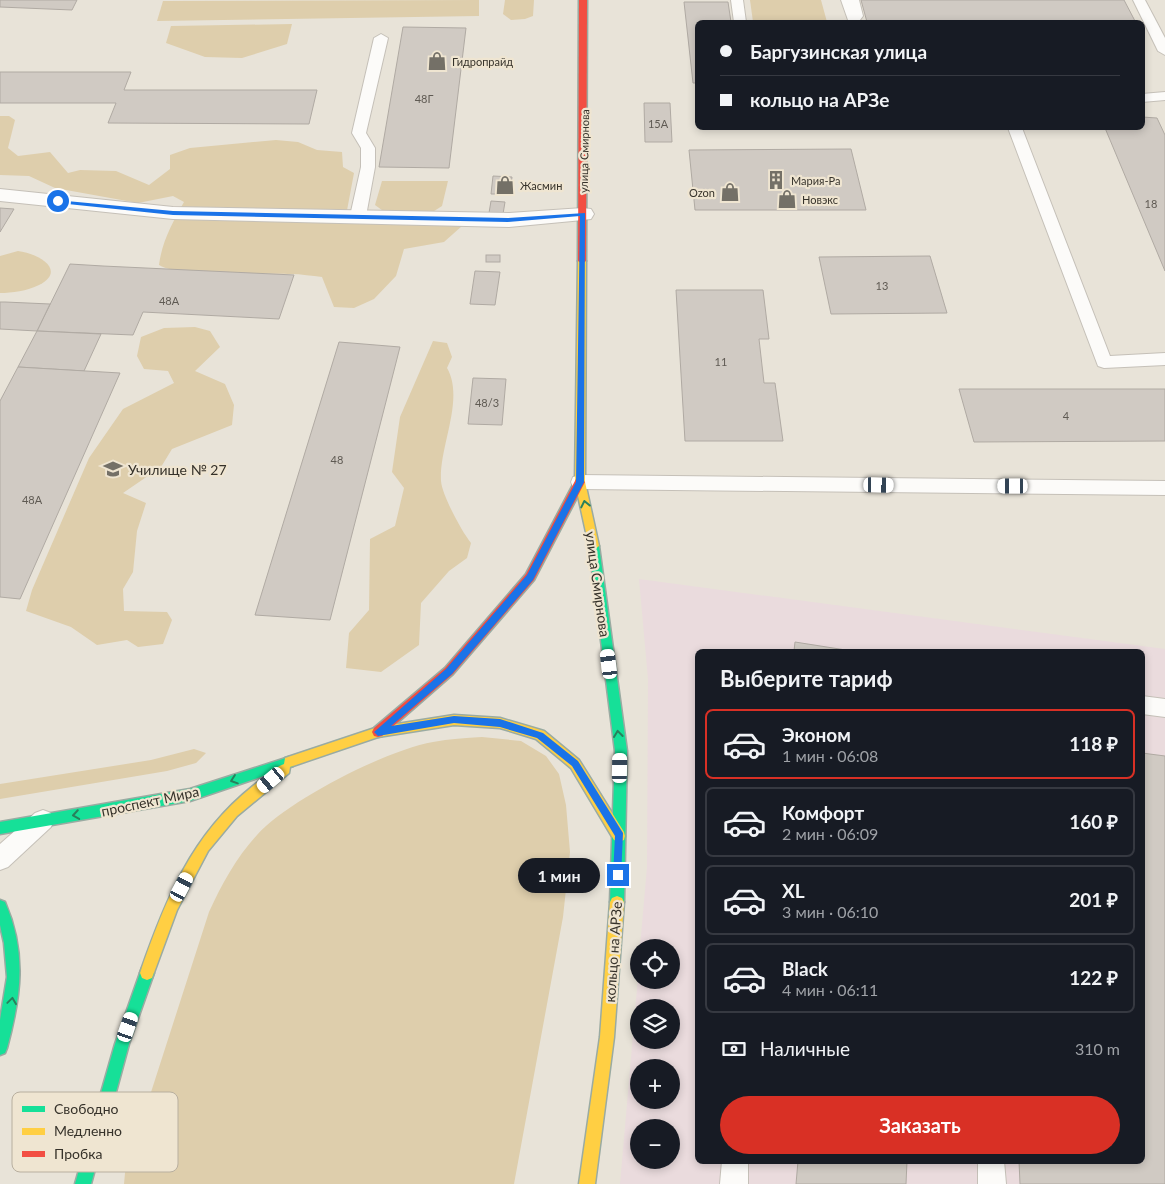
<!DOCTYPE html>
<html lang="ru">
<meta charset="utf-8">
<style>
:root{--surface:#171b24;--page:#242831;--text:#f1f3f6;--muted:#9ea1a6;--line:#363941;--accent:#d93025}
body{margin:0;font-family:Lato,sans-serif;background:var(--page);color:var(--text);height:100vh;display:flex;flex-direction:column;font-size:19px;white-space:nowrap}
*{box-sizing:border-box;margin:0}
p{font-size:16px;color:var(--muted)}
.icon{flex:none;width:28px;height:28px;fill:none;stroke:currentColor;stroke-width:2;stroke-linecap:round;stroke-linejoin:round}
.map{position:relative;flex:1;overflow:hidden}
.drawer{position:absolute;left:695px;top:649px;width:450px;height:515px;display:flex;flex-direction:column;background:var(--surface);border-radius:8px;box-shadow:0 2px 8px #0003}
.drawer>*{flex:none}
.hud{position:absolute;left:695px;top:20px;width:450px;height:110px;border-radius:8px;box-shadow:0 2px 8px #0003;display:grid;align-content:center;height:110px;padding:0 25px;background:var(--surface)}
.controls{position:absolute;left:630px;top:939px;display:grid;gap:10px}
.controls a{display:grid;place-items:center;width:50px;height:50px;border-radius:50%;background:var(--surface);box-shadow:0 2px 8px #0003;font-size:25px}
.end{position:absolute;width:22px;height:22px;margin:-11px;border:6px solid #1a73e8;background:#fff;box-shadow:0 0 0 2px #fff}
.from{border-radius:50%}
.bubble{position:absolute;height:35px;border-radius:18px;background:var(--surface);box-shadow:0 2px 8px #0003;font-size:16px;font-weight:700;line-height:35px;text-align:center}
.car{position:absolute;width:15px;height:30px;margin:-15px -8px;border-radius:6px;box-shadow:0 0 4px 1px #0007;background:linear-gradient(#fff 24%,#345 0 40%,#fff 0 76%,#345 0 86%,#fff 0)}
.hud b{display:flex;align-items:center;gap:18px;height:48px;font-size:19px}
.hud b+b{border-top:1px solid var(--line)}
.hud i{width:12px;height:12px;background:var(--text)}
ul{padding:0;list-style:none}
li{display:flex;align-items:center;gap:15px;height:70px;margin:0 10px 8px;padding:0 15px;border:2px solid var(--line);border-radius:8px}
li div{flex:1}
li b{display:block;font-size:19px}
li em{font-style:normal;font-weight:700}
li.active{border-color:var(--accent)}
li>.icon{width:45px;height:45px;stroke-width:1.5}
h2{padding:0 25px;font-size:22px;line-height:60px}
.pay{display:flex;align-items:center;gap:12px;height:55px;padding:0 25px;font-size:19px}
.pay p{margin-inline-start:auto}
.cta{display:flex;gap:10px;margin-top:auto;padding:10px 25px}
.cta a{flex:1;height:58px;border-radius:30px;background:var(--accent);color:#fff;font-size:20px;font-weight:700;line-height:58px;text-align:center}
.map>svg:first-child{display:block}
.commercial{fill:#eadbdd;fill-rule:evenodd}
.green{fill:#deceac}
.building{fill:#d0cac3;stroke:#b0aaa3}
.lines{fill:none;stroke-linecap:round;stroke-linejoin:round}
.lane-casing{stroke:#c5c0b8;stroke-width:2}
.street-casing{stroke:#c5c0b8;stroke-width:2}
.fast-casing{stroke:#9aaba2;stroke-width:3}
.slow-casing{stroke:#9aaba2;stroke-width:3}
.jam-casing{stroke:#9aaba2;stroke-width:3}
.lane{fill:#fcfbf9;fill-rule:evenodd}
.street{fill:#fcfbf9;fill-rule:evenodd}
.fast{fill:#16e098;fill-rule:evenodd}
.slow{fill:#ffcf43;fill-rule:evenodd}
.jam{fill:#f24e42;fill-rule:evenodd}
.oneway{stroke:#28805c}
.route{fill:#1a73e8}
.labels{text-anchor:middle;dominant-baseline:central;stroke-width:4.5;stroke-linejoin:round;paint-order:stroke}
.far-poi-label{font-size:11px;fill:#36322a;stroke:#efe5d1;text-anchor:start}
.number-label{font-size:11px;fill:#5f5a53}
.far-street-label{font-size:11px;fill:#36322a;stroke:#efe5d1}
.poi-label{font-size:14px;fill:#36322a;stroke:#efe5d1;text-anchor:start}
.street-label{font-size:14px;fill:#36322a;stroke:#efe5d1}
.key{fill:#efe5d1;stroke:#b8af9f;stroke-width:1}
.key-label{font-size:14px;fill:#36322a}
</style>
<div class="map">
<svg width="1165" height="1184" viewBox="0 0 1165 1184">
<rect width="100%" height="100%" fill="#e8e3d8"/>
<path class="commercial" d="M639,579L1165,649V1184H620L639,966V980H671V948L640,947L647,867L648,679ZM698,651H1142V1161H698ZM639,1008H671V1040H639ZM639,1068H671V1100H639ZM639,1128H671V1160H639Z"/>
<g class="green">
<path d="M479,0V16L157,21L163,1Z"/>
<path d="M505,0H534L533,16L525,19L511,20L503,14Z"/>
<path d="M750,0H821L827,22H753Z"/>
<path d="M292,24L287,44L242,58L205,57L166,43L171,26Z"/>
<path d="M0,116H9L15,120L8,148L18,156L50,152L68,173L80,170L116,171L149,185L170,169V155L190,148L276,140L298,142L317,150L342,152L343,167L354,173L345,221L446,222L462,226L444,242L404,249L396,276L374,299L354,308L334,307L322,277C312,276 301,274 291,274C257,272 187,280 159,265C162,241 173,222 184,202L173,196L138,203L55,188L29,176L0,175Z"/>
<path d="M382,181H448L442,206L431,213H386L375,205Z"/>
<path d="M18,251C37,253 68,270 39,285C27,291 12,293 0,293V256Z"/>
<path d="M195,327L210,331L220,347L195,371L225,384L234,405L232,425L172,449L161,467L123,493L146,503L137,531L133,572L123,589L124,611L167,612L172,620L163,644L138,647L127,640L97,645L71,627L26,611L32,590L89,458L123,409L174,383L168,371L144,369L137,356L141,337L164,328Z"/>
<path d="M433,341L447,343L452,357L447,368C465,399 439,446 441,481C442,495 462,532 471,543L467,558L449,571L421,603L419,645L381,672L346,668L349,633L369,610L370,539L395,526L404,488L392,472L400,417Z"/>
<path d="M482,737L521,741L546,756L559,774L566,805L570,852L563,917L514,1184H124L125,1173L209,912C222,884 236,858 257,835C288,800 387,750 433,742C449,739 466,738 482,737Z"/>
<path d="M194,749L206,753L196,763L167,771L0,799V784L151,760Z"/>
</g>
<g class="building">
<path d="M0,0H77L72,10L0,7Z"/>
<path d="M861,0H1124L1135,21L867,22Z"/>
<path d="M684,2H728L731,22H698V83H693Z"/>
<path d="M403,27L466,28L449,168L379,167Z"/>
<path d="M0,72H131L124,90H317L309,124L108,123L116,103H0Z"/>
<path d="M644,103H670L672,142H645Z"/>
<path d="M1142,117L1157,118L1165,135V271L1105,128H1142Z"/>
<path d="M851,149L866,210H695L689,150Z"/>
<path d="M493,176L512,177L510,194H491Z"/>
<path d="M491,201L505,202L503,214L489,213Z"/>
<path d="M0,208L14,209L0,232Z"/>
<rect x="486" y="255" width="14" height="7"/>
<path d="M930,256L947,313L831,314L819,257Z"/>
<path d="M70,264L103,266L294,275L279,319L143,312L133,335L37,331Z"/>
<path d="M475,271L500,272L495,305L470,304Z"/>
<path d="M676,290H763L769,339H759L764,383H775L783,441H685Z"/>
<path d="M0,302H5L50,304L37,331L0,329Z"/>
<path d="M37,331L101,334L84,371L18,367Z"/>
<path d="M339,342L400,347L330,620L255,615Z"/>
<path d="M18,367L120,373L20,599L0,597V401Z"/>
<path d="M473,378L506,379L502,425L468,424Z"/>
<path d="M959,389H1165V441L974,442Z"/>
<path d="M795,642L852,651H794Z"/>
<path d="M1142,753L1165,756V1184H1020L1019,1161H1142Z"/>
<path d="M798,1161H907L906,1184H796Z"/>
</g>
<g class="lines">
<g class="lane-casing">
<g id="lane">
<path d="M731,0H743L746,22H734Z"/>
<path d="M1133,0H1145L1165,38V55L1158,51Z"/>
<path d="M381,34L388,38L366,133L375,148V167L366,216L358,221L350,216L361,167V148L352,133L374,38Z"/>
<path d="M1165,92V100L1142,102V94Z"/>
<path d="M1008,128H1022L1110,356L1165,353V365L1104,368L1098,366Z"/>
<path d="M580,475L1165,481V495L580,489L573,487L571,482L573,477Z"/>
<path d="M1142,696L1165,699V717L1142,714Z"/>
<path d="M43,810L51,813L54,820L51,827L8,867L0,870V844L35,813Z"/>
<path d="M722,1161H748V1184H720Z"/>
<path d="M978,1161H1004L1006,1184H978Z"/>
</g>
</g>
<g class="street-casing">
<g id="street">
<path d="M841,0H859L863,16L860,20H848Z"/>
<path d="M0,189L173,207L509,213L583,208L591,209L594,214L591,219L583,220L509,227L173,219L0,201Z"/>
</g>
</g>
<g class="fast-casing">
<g id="fast">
<path d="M594,542L599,546L627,751L624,902L622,906L617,908L612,906L610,902L615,751L589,546Z"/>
<path d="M289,757L293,758L295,762L293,766L190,801L0,834V822L190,789Z"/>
<path d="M0,900L5,902C27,953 21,996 7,1048L5,1053L0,1055V1020L7,977L4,943L0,925Z"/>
<path d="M147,966L152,968L154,973L129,1044L91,1184H75L115,1044L140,973L142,968Z"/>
</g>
</g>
<g class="slow-casing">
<g id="slow">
<path d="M582,258L586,261L585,482L599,546L594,550L589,546L575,482L578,261Z"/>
<path d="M454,715L500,718L544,731L579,760L624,832L625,836L624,840L619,842L614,840L571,768L536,739L500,728L454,725L378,737L290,767L289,773L237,816L208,851L177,910L152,978L147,980L142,978L140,973C165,901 191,835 253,786C262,779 273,768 284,764L285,758L378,727Z"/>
<path d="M617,896L622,898L624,902L614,1037L595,1184H579L600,1037L610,902L612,898Z"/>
</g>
</g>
<g class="jam-casing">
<g id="jam">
<path d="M579,0H587L586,261L582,264L578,261Z"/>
<path d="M580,478L585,482L534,580L453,674L382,736L378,737L374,736L372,732L374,728L445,668L526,574L576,479Z"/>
</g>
</g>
<use href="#lane" class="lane"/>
<use href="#street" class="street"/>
<use href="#fast" class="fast"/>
<use href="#slow" class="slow"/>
<use href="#jam" class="jam"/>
</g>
<defs><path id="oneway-chevron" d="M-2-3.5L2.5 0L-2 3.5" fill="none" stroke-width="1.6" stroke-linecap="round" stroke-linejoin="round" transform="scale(1.25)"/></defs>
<g class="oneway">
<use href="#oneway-chevron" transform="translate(585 504) rotate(-102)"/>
<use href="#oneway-chevron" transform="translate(618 734) rotate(-97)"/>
<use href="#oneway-chevron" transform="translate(234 780) rotate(161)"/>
<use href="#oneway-chevron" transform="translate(76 815) rotate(171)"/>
<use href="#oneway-chevron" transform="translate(12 1001) rotate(-82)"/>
</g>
<path class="route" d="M56,200L173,211L508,218L585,213L584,482L533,580L452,674L391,726L454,716L500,719L543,733L578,761L623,833L621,878H614L613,875L615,836L572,766L537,738L500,727L454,723L378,736L374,732L446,669L527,575L576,482L580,216L508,222L173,215L58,203Z"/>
<defs>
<g id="shop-bare" transform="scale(1.5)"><path d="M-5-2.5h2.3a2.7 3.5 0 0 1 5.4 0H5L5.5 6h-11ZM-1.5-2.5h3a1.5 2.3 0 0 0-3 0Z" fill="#747067" stroke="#efe5d1" stroke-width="2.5" paint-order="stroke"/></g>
<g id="building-bare" transform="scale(1.5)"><path d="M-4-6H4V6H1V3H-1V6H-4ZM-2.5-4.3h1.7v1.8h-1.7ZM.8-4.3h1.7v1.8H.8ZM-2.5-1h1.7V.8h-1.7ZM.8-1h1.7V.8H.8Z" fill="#747067" stroke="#efe5d1" stroke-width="2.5" paint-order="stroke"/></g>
<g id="school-bare" transform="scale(1.5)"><path d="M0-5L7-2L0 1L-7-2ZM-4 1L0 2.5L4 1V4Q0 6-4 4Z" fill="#747067" stroke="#efe5d1" stroke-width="2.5" paint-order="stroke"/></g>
</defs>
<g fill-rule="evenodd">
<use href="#shop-bare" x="437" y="61"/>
<use href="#building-bare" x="776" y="180"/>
<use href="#shop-bare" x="505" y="185"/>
<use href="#shop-bare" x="730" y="192"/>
<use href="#shop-bare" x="787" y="199"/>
<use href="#school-bare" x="113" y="469"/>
</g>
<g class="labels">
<g class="far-poi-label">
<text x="452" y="61">Гидропрайд</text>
<text x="791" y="180">Мария-Ра</text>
<text x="520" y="185">Жасмин</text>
<text x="715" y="192" text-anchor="end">Ozon</text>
<text x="802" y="199">Новэкс</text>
</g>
<g class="number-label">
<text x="424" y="98">48Г</text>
<text x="658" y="123">15А</text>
<text x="1151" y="203">18</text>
<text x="882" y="285">13</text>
<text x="169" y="300">48А</text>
<text x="721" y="361">11</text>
<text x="487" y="402">48/3</text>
<text x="1066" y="415">4</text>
<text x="337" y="459">48</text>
<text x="32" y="499">48А</text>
</g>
<g class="far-street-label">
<text transform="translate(584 151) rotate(-89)">улица Смирнова</text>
</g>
<g class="poi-label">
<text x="128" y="469">Училище № 27</text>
</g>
<g class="street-label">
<text transform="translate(598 584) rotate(82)">улица Смирнова</text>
<text transform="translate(150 801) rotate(-12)">проспект Мира</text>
<text transform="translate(613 952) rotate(-86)">кольцо на АРЗе</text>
</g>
</g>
<rect x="12" y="1092" width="166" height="80" rx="8" class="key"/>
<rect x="22" y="1106" width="23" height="6" fill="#16e098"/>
<rect x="22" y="1128" width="23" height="7" fill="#ffcf43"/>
<rect x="22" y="1151" width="23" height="6" fill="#f24e42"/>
<g class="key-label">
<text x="54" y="1114">Свободно</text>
<text x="54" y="1136">Медленно</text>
<text x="54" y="1159">Пробка</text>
</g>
</svg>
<div class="controls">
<a><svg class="icon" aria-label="locate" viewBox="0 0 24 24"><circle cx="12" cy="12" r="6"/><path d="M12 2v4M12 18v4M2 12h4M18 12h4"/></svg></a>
<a><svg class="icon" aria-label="layers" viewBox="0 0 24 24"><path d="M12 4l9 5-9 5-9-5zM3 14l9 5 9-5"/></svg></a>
<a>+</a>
<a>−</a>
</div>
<i class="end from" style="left:58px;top:201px"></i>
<i class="end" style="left:618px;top:875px"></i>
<div class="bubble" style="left:518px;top:858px;width:82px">1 мин</div>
<i class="car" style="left:879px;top:485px;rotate:91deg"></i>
<i class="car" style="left:1013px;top:486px;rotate:270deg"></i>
<i class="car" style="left:609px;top:664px;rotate:353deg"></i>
<i class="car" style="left:620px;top:768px;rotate:1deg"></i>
<i class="car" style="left:271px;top:780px;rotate:230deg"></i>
<i class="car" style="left:182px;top:887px;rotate:28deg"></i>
<i class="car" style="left:128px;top:1027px;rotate:19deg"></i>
<div class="hud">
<b><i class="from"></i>Баргузинская улица</b>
<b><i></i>кольцо на АРЗе</b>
</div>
<section class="drawer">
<h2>Выберите тариф</h2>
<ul>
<li class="active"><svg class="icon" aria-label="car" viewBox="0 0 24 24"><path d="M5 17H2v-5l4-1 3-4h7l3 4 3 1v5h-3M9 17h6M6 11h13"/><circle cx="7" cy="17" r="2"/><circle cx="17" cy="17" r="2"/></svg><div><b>Эконом</b><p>1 мин · 06:08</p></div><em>118 ₽</em></li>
<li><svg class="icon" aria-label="car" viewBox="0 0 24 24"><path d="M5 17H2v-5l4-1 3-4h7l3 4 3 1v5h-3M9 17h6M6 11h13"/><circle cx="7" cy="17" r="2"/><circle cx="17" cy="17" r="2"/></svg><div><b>Комфорт</b><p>2 мин · 06:09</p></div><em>160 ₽</em></li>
<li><svg class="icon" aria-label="car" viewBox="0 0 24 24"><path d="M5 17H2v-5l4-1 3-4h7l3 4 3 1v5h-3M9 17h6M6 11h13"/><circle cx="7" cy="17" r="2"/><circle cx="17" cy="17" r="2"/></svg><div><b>XL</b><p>3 мин · 06:10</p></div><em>201 ₽</em></li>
<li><svg class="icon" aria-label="car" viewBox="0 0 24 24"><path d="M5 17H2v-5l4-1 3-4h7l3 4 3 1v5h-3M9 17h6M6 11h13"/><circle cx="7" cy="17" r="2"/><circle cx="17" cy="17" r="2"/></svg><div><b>Black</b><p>4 мин · 06:11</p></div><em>122 ₽</em></li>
</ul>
<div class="pay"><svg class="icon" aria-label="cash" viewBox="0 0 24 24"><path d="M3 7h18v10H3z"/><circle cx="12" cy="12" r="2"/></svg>Наличные<p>310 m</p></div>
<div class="cta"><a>Заказать</a></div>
</section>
</div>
